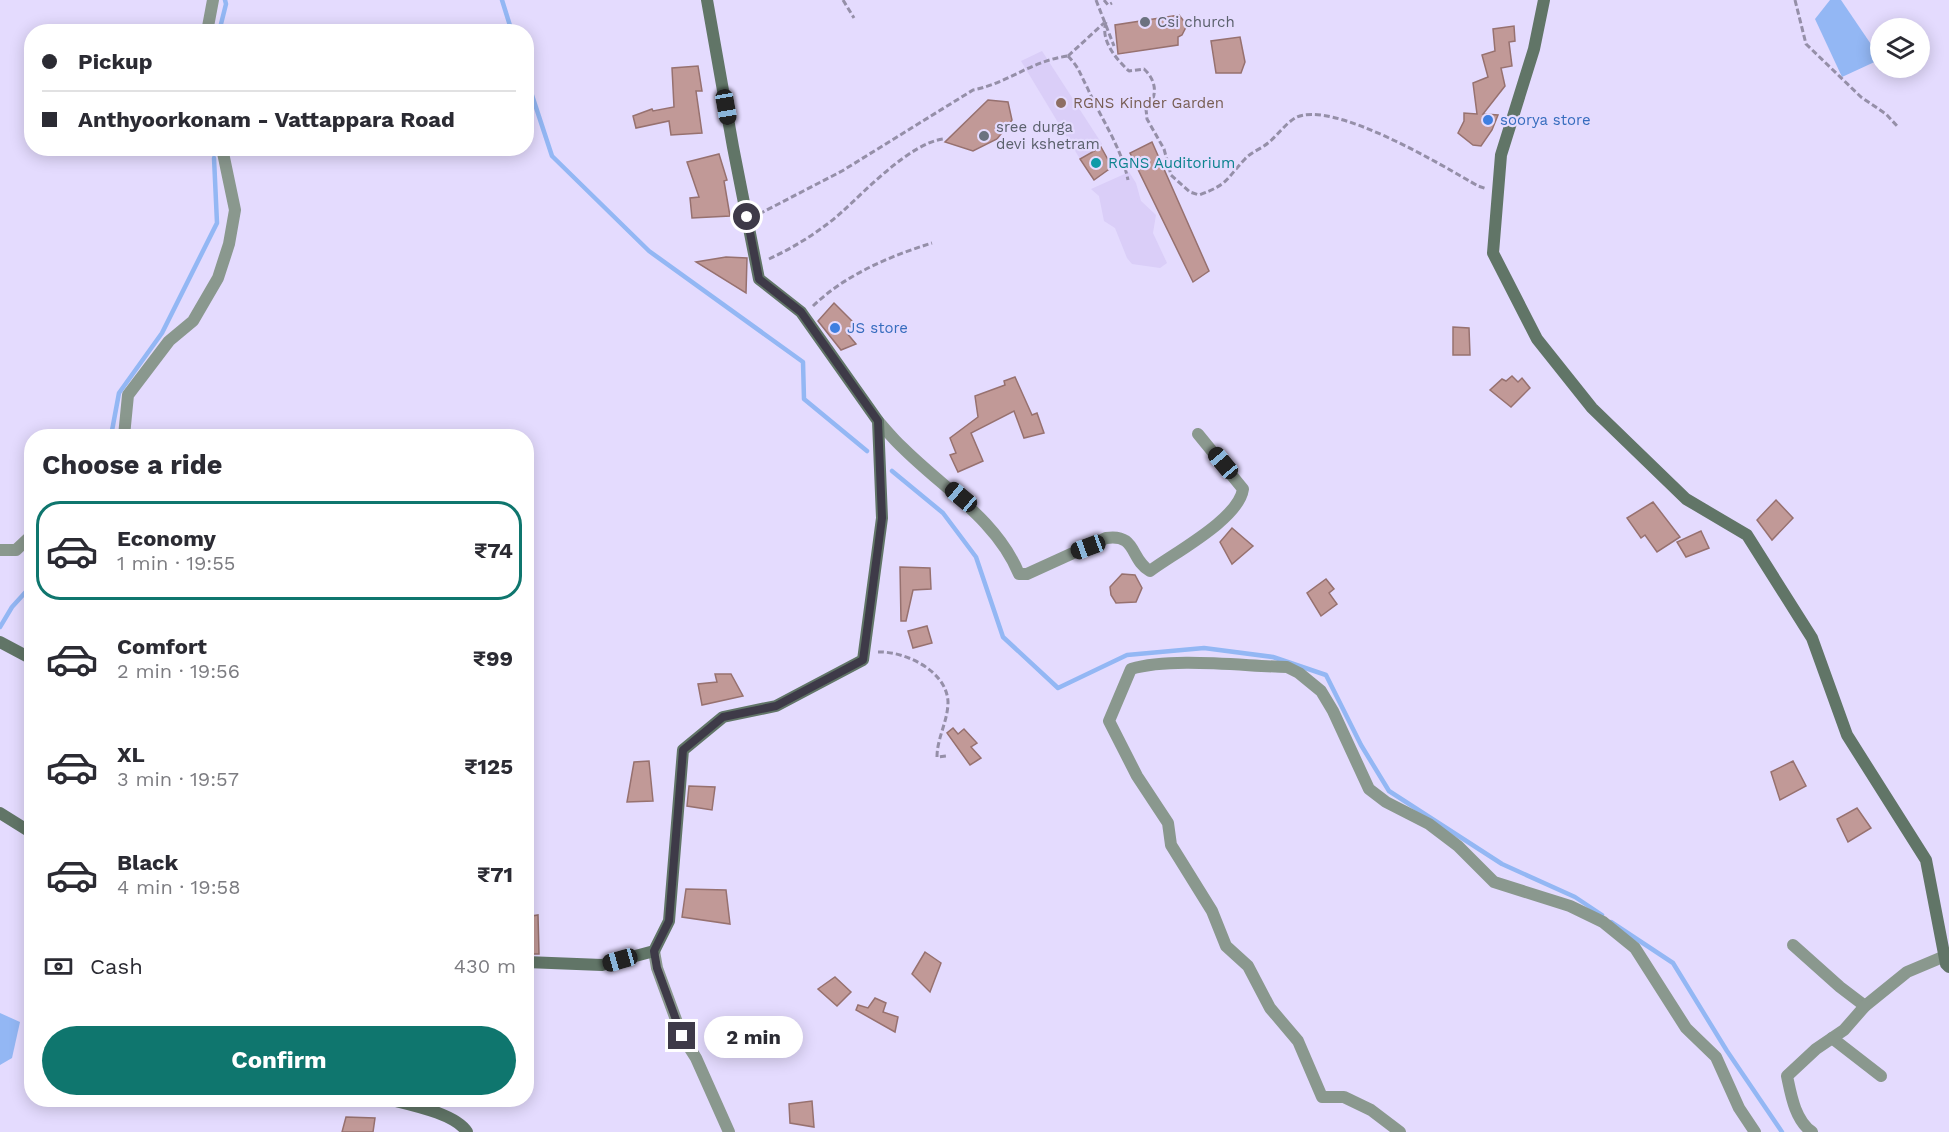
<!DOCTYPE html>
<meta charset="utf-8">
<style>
:root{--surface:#fff;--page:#f7f7f7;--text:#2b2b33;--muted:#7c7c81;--line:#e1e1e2;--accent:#0f766e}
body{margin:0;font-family:"Work Sans",sans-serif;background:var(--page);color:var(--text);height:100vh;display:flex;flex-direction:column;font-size:22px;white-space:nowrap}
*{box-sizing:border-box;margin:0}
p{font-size:20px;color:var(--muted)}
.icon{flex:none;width:33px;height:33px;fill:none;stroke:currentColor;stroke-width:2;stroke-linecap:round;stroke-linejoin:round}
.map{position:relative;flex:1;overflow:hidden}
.panel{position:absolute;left:24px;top:429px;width:510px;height:678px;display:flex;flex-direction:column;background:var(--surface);border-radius:24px;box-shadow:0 3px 15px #0003}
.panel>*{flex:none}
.top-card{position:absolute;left:24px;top:24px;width:510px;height:132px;border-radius:24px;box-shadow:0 3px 15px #0003;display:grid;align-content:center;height:132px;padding:0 18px;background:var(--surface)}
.fabs{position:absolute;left:1870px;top:18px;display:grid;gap:12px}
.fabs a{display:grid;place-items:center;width:60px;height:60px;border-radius:50%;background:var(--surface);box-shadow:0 3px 15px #0003;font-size:30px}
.end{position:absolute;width:27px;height:27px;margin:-14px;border:8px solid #3e3a48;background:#fff;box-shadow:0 0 0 3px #fff}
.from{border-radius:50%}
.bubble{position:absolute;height:42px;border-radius:21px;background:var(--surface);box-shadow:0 3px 15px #0003;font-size:20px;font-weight:700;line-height:42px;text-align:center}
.car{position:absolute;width:18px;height:36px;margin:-18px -9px;border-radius:8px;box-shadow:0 0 4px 2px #0007;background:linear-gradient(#222 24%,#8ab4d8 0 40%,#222 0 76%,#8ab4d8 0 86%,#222 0)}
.top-card b{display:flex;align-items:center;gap:21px;height:57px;font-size:22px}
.top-card b+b{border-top:2px solid var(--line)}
.top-card i{width:15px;height:15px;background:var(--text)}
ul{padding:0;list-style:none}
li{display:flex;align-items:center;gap:18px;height:99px;margin:0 12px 9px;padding:0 6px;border:3px solid transparent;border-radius:24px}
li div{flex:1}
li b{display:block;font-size:22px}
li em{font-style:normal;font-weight:700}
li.active{border-color:var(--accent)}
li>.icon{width:54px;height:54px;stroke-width:1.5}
h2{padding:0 18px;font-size:27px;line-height:72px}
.pay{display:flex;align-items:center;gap:15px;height:66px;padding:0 18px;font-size:22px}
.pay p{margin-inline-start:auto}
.button{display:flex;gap:12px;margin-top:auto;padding:12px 18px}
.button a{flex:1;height:69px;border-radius:36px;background:var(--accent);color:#fff;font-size:24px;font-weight:700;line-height:69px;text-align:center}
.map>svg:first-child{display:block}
.built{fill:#dacef8}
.water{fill:#93b7f4}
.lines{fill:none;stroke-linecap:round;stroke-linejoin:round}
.stream{stroke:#93b7f4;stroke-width:4.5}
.building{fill:#c19997;stroke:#97716f;stroke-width:1.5}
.path{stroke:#958fa8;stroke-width:3;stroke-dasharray:6 3;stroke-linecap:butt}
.street{stroke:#8a988e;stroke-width:12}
.secondary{stroke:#617567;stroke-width:12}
.route{stroke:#3e3a48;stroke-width:8}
.worship-dot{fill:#6b7280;stroke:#e4dbfe;stroke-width:2}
.education-dot{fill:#8d6e63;stroke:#e4dbfe;stroke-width:2}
.shop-dot{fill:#3f7fe0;stroke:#e4dbfe;stroke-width:2}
.culture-dot{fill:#0f9aa8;stroke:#e4dbfe;stroke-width:2}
.labels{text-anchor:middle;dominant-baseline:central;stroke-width:4.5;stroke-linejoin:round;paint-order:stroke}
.worship-label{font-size:15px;fill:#5b616d;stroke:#e4dbfe;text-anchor:start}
.education-label{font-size:15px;fill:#785e54;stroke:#e4dbfe;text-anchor:start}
.shop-label{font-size:15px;fill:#366cbe;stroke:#e4dbfe;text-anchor:start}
.culture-label{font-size:15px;fill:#0d838f;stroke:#e4dbfe;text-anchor:start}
</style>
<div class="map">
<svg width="1949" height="1132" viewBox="0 0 1949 1132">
<rect width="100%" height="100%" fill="#e4dbfe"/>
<g class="built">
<path d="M1042,51L1102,144L1080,159L1021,61Z"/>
<path d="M1129,172L1136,183L1141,201L1156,215L1153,233L1167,263L1160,268L1132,264L1127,258L1115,228L1104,221L1099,196L1091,189Z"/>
</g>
<g class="water">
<path d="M1830,0H1841L1881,59L1842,77L1815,19Z"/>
<path d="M0,1013L20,1022L12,1058L0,1065Z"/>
</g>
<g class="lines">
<g class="stream">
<path d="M502,0L512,32"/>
<path d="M219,32L226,4L225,0"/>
<path d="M526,77L552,156L649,251L803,362L804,399L867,451"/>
<path d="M111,436L119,393L162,333L217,223L214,158"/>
<path d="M892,471L943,513L976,557L1003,637L1058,688L1127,655L1204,648L1273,657L1326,675L1361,745L1389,791L1502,864L1575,897L1602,915"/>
<path d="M0,627L12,607L32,585"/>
<path d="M1611,922L1673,963L1727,1051L1782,1132"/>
</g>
</g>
<g class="building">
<path d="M1179,15L1187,25L1182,35L1178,37V45L1118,54L1115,25Z"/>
<path d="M1514,26L1515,41L1509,42L1512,66L1501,68L1505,86L1483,114L1498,115L1492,130L1481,146L1473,145L1458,133L1464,121V113L1477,114L1473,83L1488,77L1482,55L1495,51L1493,29Z"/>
<path d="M1240,37L1245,62L1241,73H1216L1211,41Z"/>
<path d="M698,66L702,91H696L702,133L671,135L669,121L636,128L633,116L652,109L653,111L674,107L672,68Z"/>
<path d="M988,100L1008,102L1012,120L997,139L973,151L945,142Z"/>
<path d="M1152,142L1209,271L1193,282L1130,153Z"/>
<path d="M1101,147L1112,167L1094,180L1080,159Z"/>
<path d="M719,154L727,180L724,181L730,216L692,218L690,198L699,197L687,162Z"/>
<path d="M726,257L747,258L746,293L696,262Z"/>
<path d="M834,303L854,323L846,332L856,344L841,350L818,321Z"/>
<path d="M1453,327L1469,328L1470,355H1453Z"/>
<path d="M1512,376L1518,382L1522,378L1530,388L1511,407L1490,390L1502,379L1506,381Z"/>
<path d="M1015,377L1032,415L1037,413L1044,433L1024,438L1014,411L971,433L983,461L958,472L950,455L956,453L950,438L978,417L975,396L1005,385L1004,381Z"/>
<path d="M1776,500L1793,518L1772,540L1757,520Z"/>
<path d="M1653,502L1680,537L1657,552L1645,535L1641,538L1627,518Z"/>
<path d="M1232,528L1253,546L1232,564L1220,542Z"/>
<path d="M1701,531L1709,548L1686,557L1677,542Z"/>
<path d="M900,567L930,568L931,589L913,590L906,621H901Z"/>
<path d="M1122,574L1135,575L1142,588L1136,602L1116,603L1111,595L1110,587Z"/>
<path d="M1326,579L1334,589L1329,593L1337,604L1321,616L1307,593Z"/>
<path d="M927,626L932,643L913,648L908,631Z"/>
<path d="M715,674H731L743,696L702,705L698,684L717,682Z"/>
<path d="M953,728L958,734L964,729L977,743L971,747L981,758L970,765L947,733Z"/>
<path d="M649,761L653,801L627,802L634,762Z"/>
<path d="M1793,761L1806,786L1780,800L1771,772Z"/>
<path d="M689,786L715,787L712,810L687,806Z"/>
<path d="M1857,808L1871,828L1848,842L1837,819Z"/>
<path d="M686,889L726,890L730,924L682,917Z"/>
<path d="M538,915L539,954H526V917Z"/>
<path d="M925,952L941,963L930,992L912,974Z"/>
<path d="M835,977L851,992L837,1006L818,989Z"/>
<path d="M875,998L886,1003L883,1012L898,1017L895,1032L856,1010L858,1005L868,1008Z"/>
<path d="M812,1101L814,1127L790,1123L789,1104Z"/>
<path d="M346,1117L375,1118L373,1132H342Z"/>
</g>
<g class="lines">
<g class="path">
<path d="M843,0L854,18"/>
<path d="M1096,0L1114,46"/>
<path d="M1104,0L1108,5L1112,3"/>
<path d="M1795,0L1806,44L1861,97L1886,114L1898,127"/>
<path d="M1106,22C1100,40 1116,59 1129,71L1144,69C1157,81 1158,97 1146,109L1147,119L1164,149L1171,175L1190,192L1199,195C1229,184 1225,180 1245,159C1251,152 1261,149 1268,143C1277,136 1285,124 1295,118C1331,98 1445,167 1478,186L1487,189"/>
<path d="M1068,56C1080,69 1079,72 1087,87C1101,119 1121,146 1128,180"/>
<path d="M1068,56L1104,23"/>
<path d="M759,214L842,171L973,90C1009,83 1030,61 1068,56"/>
<path d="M769,259C795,247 822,230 843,211C867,189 911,143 943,139"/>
<path d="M813,306C845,275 890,256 932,243"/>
<path d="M878,652C905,651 947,671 948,702C948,721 937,738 937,757L946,756"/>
</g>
<g class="street">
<path d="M207,32L213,0"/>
<path d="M878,421C886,430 894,440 903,448C943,488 997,520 1019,574H1027L1106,538C1137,533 1130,560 1150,571C1174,553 1239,519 1243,489L1198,434"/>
<path d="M124,436L128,395L169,341L193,321L218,278L229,244L235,210L222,148"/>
<path d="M0,550H16L32,535"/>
<path d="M1793,945L1840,987L1865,1006"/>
<path d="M654,951L657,968L682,1036L696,1058L729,1132"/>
<path d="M1832,1038L1881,1076"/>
<path d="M1400,1132L1371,1110L1344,1097H1322L1298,1041L1270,1008L1248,966L1226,946L1212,911L1171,845L1168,823L1137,776L1109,721L1131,669C1172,657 1242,666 1287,667L1299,673L1321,691L1333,711L1369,789L1386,802L1429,824L1458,846L1494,882L1570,906L1603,922L1635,948L1686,1028L1716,1057L1739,1108L1755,1132"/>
<path d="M1812,1132C1795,1120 1791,1095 1787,1076L1816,1049L1844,1030L1865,1006L1907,972L1945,956"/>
</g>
<g class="secondary">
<path d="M1544,0L1534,49L1501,155L1493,253L1537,339L1592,408L1686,499L1747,535L1812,638L1847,735L1926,860L1946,964L1949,967"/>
<path d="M0,642L32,659"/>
<path d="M0,813L32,833"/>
<path d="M526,962L602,965L654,951L669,921L683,750L723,717L776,706L863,660L882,518L878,421L801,312L759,279L733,147L707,0"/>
<path d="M392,1100C412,1105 456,1114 467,1132"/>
</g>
</g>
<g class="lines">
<path class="route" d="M682,1036L657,968L654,951L669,921L683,750L723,717L776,706L863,660L882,518L878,421L801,312L759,279L747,217"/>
</g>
<g class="worship-dot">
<circle cx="1145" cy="22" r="6"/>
<circle cx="984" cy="136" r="6"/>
</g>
<circle class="education-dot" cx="1061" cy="103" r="6"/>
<g class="shop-dot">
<circle cx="1488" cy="120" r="6"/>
<circle cx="835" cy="328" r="6"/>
</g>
<circle class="culture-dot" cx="1096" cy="163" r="6"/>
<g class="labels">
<g class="worship-label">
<text x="1157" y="22">Csi church</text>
<text x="996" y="127">sree durga<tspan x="996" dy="17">devi kshetram</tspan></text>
</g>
<g class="education-label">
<text x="1073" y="103">RGNS Kinder Garden</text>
</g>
<g class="shop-label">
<text x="1500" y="120">soorya store</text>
<text x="847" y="328">JS store</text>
</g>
<g class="culture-label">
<text x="1108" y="163">RGNS Auditorium</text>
</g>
</g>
</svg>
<div class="fabs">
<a><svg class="icon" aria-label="layers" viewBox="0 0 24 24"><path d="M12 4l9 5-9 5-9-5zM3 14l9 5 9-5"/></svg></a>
</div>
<i class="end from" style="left:747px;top:217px"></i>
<i class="end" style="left:682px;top:1036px"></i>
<div class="bubble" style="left:704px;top:1016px;width:99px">2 min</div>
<i class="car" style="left:726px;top:107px;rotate:170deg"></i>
<i class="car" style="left:1223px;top:463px;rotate:320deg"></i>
<i class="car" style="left:961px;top:497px;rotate:310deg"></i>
<i class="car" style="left:1088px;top:547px;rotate:250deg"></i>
<i class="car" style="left:620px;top:960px;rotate:254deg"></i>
<div class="top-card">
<b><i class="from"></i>Pickup</b>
<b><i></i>Anthyoorkonam - Vattappara Road</b>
</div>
<section class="panel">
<h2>Choose a ride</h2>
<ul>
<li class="active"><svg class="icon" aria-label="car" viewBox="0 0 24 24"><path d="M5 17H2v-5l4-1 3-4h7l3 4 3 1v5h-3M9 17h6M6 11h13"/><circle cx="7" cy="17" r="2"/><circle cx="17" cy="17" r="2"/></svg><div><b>Economy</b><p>1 min · 19:55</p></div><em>₹74</em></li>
<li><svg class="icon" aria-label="car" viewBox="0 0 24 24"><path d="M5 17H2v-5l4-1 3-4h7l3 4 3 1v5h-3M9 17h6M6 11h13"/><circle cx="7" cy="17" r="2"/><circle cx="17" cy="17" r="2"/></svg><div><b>Comfort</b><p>2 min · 19:56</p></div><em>₹99</em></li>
<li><svg class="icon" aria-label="car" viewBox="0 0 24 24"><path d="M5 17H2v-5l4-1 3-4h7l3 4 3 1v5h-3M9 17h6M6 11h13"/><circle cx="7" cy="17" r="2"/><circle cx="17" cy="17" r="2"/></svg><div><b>XL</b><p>3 min · 19:57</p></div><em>₹125</em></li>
<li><svg class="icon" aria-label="car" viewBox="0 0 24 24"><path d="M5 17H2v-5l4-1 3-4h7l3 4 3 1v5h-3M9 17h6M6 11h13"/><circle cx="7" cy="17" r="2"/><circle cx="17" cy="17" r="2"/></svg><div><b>Black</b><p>4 min · 19:58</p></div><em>₹71</em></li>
</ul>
<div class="pay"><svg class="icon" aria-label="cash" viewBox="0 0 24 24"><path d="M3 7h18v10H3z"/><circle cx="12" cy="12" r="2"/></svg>Cash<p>430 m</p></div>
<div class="button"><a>Confirm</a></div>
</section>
</div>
